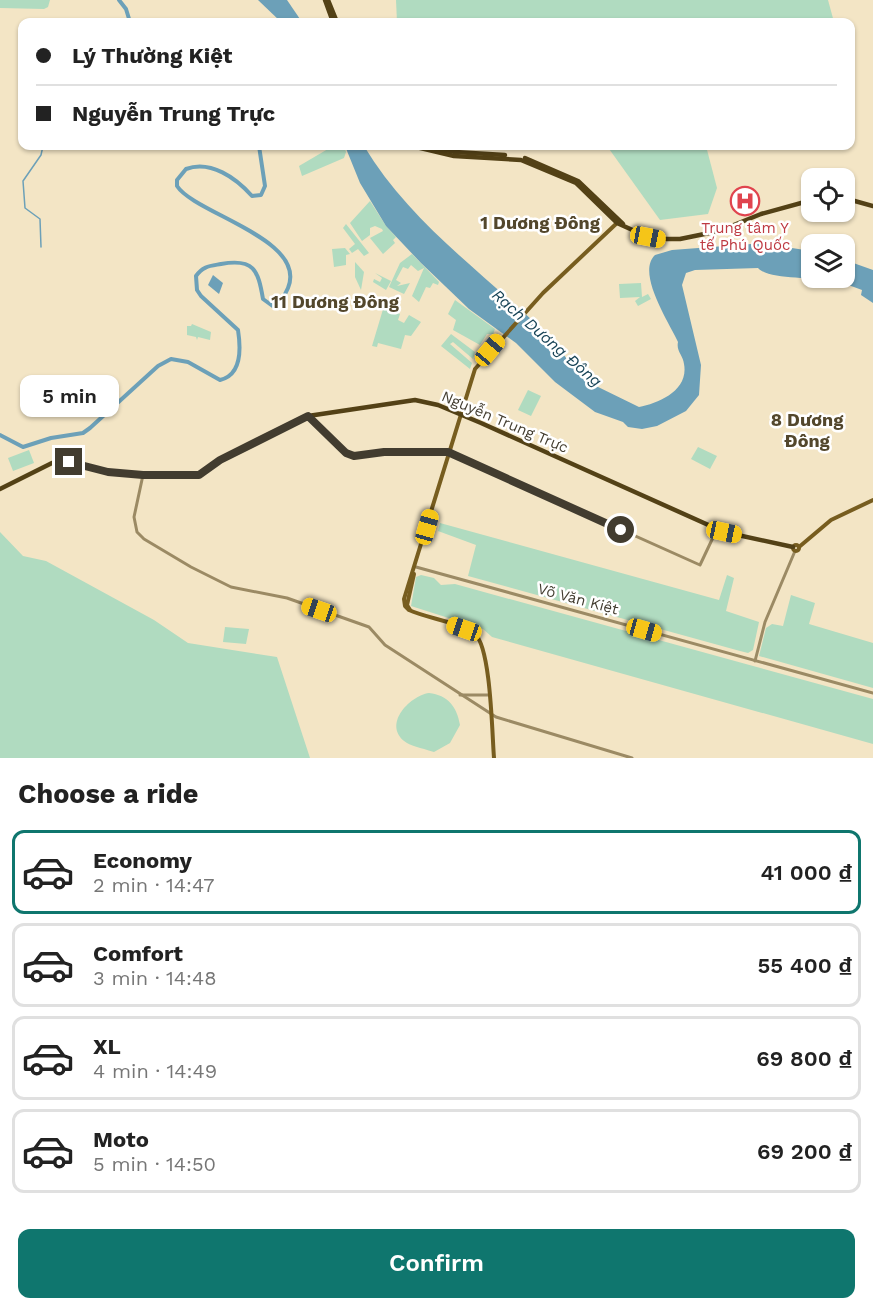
<!DOCTYPE html>
<meta charset="utf-8">
<style>
:root{--surface:#fff;--page:#f6f6f6;--text:#222;--muted:#767676;--line:#e0e0e0;--accent:#0f766e}
body{margin:0;font-family:"Work Sans",sans-serif;background:var(--page);color:var(--text);height:100vh;display:flex;flex-direction:column;font-size:22px;white-space:nowrap}
*{box-sizing:border-box;margin:0}
p{font-size:20px;color:var(--muted)}
.icon{flex:none;width:33px;height:33px;fill:none;stroke:currentColor;stroke-width:2;stroke-linecap:round;stroke-linejoin:round}
.map{position:relative;height:758px;overflow:hidden}
.details{display:flex;flex-direction:column;background:var(--surface);flex:1}
.details>*{flex:none}
.banner{position:absolute;left:18px;top:18px;width:837px;height:132px;border-radius:12px;box-shadow:0 2px 4px #0004;display:grid;align-content:center;height:132px;padding:0 18px;background:var(--surface)}
.tools{position:absolute;left:801px;top:168px;display:grid;gap:12px}
.tools a{display:grid;place-items:center;width:54px;height:54px;border-radius:12px;background:var(--surface);box-shadow:0 2px 4px #0004;font-size:30px}
.end{position:absolute;width:27px;height:27px;margin:-14px;border:8px solid #423c2f;background:#fff;box-shadow:0 0 0 3px #fff}
.from{border-radius:50%}
.bubble{position:absolute;height:42px;border-radius:12px;background:var(--surface);box-shadow:0 2px 4px #0004;font-size:20px;font-weight:600;line-height:42px;text-align:center}
.car{position:absolute;width:18px;height:36px;margin:-18px -9px;border-radius:8px;box-shadow:0 0 4px 2px #0007;background:linear-gradient(#f5c518 24%,#345 0 40%,#f5c518 0 76%,#345 0 86%,#f5c518 0)}
.banner b{display:flex;align-items:center;gap:21px;height:57px;font-size:22px}
.banner b+b{border-top:2px solid var(--line)}
.banner i{width:15px;height:15px;background:var(--text)}
ul{padding:0;list-style:none}
li{display:flex;align-items:center;gap:18px;height:84px;margin:0 12px 9px;padding:0 6px;border:3px solid var(--line);border-radius:12px}
li div{flex:1}
li b{display:block;font-size:22px}
li em{font-style:normal;font-weight:600}
li.selected{border-color:var(--accent)}
li>.icon{width:54px;height:54px;stroke-width:1.5}
h2{padding:0 18px;font-size:27px;line-height:72px}
.cta{display:flex;gap:12px;margin-top:auto;padding:12px 18px}
.cta a{flex:1;height:69px;border-radius:12px;background:var(--accent);color:#fff;font-size:24px;font-weight:600;line-height:69px;text-align:center}
.map>svg:first-child{display:block}
.green{fill:#b0dbc0}
.water{fill:#6ca0b8}
.lines{fill:none;stroke-linecap:round;stroke-linejoin:round}
.stream{stroke:#6ca0b8;stroke-width:1.5}
.river{stroke:#6ca0b8;stroke-width:4}
.tertiary{stroke:#9b8a64;stroke-width:3}
.secondary{stroke:#775d1f;stroke-width:4}
.primary{stroke:#534116;stroke-width:4.5}
.route{stroke:#423c2f;stroke-width:8}
.labels{text-anchor:middle;dominant-baseline:central;stroke-width:5;stroke-linejoin:round;paint-order:stroke}
.health-label{font-size:15px;fill:#be3a42;stroke:#fff}
.street-label{font-size:15px;fill:#423c2f;stroke:#fff}
.water-label{font-size:16px;font-style:italic;fill:#184457;stroke:#fff}
.quarter-label{font-size:18px;font-weight:bold;fill:#53472c;stroke:#fff}
</style>
<div class="map">
<svg width="873" height="758" viewBox="0 0 873 758">
<rect width="100%" height="100%" fill="#f3e5c5"/>
<g class="green">
<path d="M0,0H50L48,7L44,9L0,8Z"/>
<path d="M396,0H828L834,22H397Z"/>
<path d="M333,146H344L346,152L344,158L302,176L299,166Z"/>
<path d="M607,146H706L717,188L708,214L660,220Z"/>
<path d="M370,201L386,226L396,237L393,240L395,243L383,254L370,238L383,231L382,229L375,226L370,228V235L362,241L350,223Z"/>
<path d="M346,224L369,253L364,256L358,249L352,253L349,249L355,244L343,228Z"/>
<path d="M345,248L350,254L346,255V265L334,267L332,249Z"/>
<path d="M412,254L439,282L438,285L433,283L430,288L426,287L419,302L412,296L424,268L418,271L411,265L408,269L403,267L396,280L401,283L397,286L410,283L404,294L389,287L400,263Z"/>
<path d="M355,262L364,272L361,290L355,277Z"/>
<path d="M375,273L391,281L386,290L373,282L374,279L380,282L382,278Z"/>
<path d="M641,283L642,297L648,294L651,299L638,306L635,301L640,297L620,298L619,284Z"/>
<path d="M455,300L495,329L493,334H487L480,345L453,330L456,320L448,314Z"/>
<path d="M384,306L400,314L398,320L404,323L409,315L421,322L411,336L405,335L401,349L378,343L377,347L372,346Z"/>
<path d="M192,324L211,332L210,340L198,337L197,340L196,337L187,335V326H191Z"/>
<path d="M451,334L475,352L473,359L453,342L450,344L472,363L470,369L441,346Z"/>
<path d="M528,390L541,396L531,416L518,410Z"/>
<path d="M698,447L717,456L710,469L691,459Z"/>
<path d="M29,450L34,463L13,471L8,458Z"/>
<path d="M440,523L719,600L727,575L734,578L726,611L759,622L753,650L748,653L740,651L468,576L476,545L438,531Z"/>
<path d="M0,532L23,556L46,561L154,620L188,643L277,657L310,758H0Z"/>
<path d="M421,575L434,578L441,585L455,584L873,699V744L492,637L483,629L411,606L416,577Z"/>
<path d="M791,595L815,603L809,624L873,643V688L759,656L766,628L772,624L783,626Z"/>
<path d="M225,627L249,629L246,644L223,642Z"/>
<path d="M429,693C448,695 457,707 460,725L450,743L434,752C428,750 412,746 407,743C381,726 409,696 429,693Z"/>
</g>
<g class="water">
<path d="M258,0H287L302,22H281Z"/>
<path d="M345,146H364C410,223 485,274 549,336C560,347 567,361 577,372L584,371L594,385L639,407C659,403 689,390 684,364C683,355 676,351 678,342C669,322 636,273 655,255L672,250L789,241L792,248L811,251L812,278H844L845,260L873,270V303L861,295L862,290C851,286 841,282 830,280C812,277 769,280 758,268L695,270L686,273L682,285L701,365L699,395L686,411L657,426L642,429L628,427L623,422L595,412L555,382L516,343L469,309L421,263L386,226L360,183Z"/>
<path d="M213,275L223,283L219,294L208,285Z"/>
<path d="M53,381L69,392L67,398L61,399L55,408L46,402Z"/>
</g>
<g class="lines">
<path class="stream" d="M41,247L40,219L25,208L23,181L41,155L43,146"/>
<g class="river">
<path d="M119,0L126,9L130,22"/>
<path d="M0,435L23,447L51,438L83,433L90,428L158,366L171,359L188,362L220,380C242,375 241,349 238,330L201,296L197,290L196,276C203,266 210,266 221,264C254,258 258,270 263,299L274,307C281,302 285,295 288,288C308,239 195,214 177,186V180L186,169C211,160 236,178 252,196L261,195L265,186L259,146"/>
</g>
<g class="tertiary">
<path d="M308,416L347,453L354,456L383,452H448L700,565L717,529"/>
<path d="M143,475L134,517L137,532L144,539L191,567L231,587L287,598L369,627L385,645L496,717L632,758"/>
<path d="M416,567L873,693"/>
<path d="M755,661L765,622L795,551"/>
<path d="M460,695H489"/>
</g>
<g class="secondary">
<circle cx="796" cy="548" r="3"/>
<path d="M799,547L831,520L873,500"/>
<path d="M410,610L407,605L414,574"/>
<path d="M494,758C492,734 491,648 475,634C462,623 426,618 409,610L405,606L404,599L475,369L543,293L617,223"/>
</g>
<g class="primary">
<path d="M325,0L333,22"/>
<path d="M328,0L337,22"/>
<path d="M412,146L454,156L521,160L576,183L617,223L648,237L662,239H680L719,231L761,214L812,200"/>
<path d="M427,146L455,152L505,155"/>
<path d="M525,158L578,181L623,224"/>
<path d="M844,198L873,206"/>
<path d="M0,489L52,463L69,462L108,472L143,475H199L220,460L308,416L415,400L438,405L481,423L724,532L793,547"/>
</g>
</g>
<g class="lines">
<path class="route" d="M69,462L108,472L143,475H199L220,460L308,416L346,453L354,456L384,452H448L621,530"/>
</g>
<defs>
<g id="hospital-ring" transform="scale(1.5)"><circle r="9.5" fill="#fff" stroke="#e0444e" stroke-width="1.5"/><path d="M-5-5h3v3.5h4V-5h3V5h-3V1.5h-4V5h-3Z" fill="#e0444e"/></g>
</defs>
<g fill-rule="evenodd">
<use href="#hospital-ring" x="745" y="201"/>
</g>
<g class="labels">
<g class="health-label">
<text x="745" y="228">Trung tâm Y<tspan x="745" dy="17">tế Phú Quốc</tspan></text>
</g>
<g class="street-label">
<text transform="translate(505 422) rotate(23)">Nguyễn Trung Trực</text>
<text transform="translate(578 599) rotate(15)">Võ Văn Kiệt</text>
</g>
<g class="water-label">
<text transform="translate(547 338) rotate(41)">Rạch Dương Đông</text>
</g>
<g class="quarter-label">
<text x="540" y="222">1 Dương Đông</text>
<text x="335" y="301">11 Dương Đông</text>
<text x="807" y="419">8 Dương<tspan x="807" dy="21">Đông</tspan></text>
</g>
</g>
</svg>
<div class="tools">
<a><svg class="icon" aria-label="locate" viewBox="0 0 24 24"><circle cx="12" cy="12" r="6"/><path d="M12 2v4M12 18v4M2 12h4M18 12h4"/></svg></a>
<a><svg class="icon" aria-label="layers" viewBox="0 0 24 24"><path d="M12 4l9 5-9 5-9-5zM3 14l9 5 9-5"/></svg></a>
</div>
<i class="end from" style="left:621px;top:530px"></i>
<i class="end" style="left:69px;top:462px"></i>
<div class="bubble" style="left:20px;top:375px;width:99px">5 min</div>
<i class="car" style="left:648px;top:237px;rotate:101deg"></i>
<i class="car" style="left:490px;top:350px;rotate:40deg"></i>
<i class="car" style="left:427px;top:527px;rotate:16deg"></i>
<i class="car" style="left:724px;top:532px;rotate:102deg"></i>
<i class="car" style="left:319px;top:610px;rotate:289deg"></i>
<i class="car" style="left:464px;top:629px;rotate:289deg"></i>
<i class="car" style="left:644px;top:630px;rotate:106deg"></i>
<div class="banner">
<b><i class="from"></i>Lý Thường Kiệt</b>
<b><i></i>Nguyễn Trung Trực</b>
</div>
</div>
<section class="details">
<h2>Choose a ride</h2>
<ul>
<li class="selected"><svg class="icon" aria-label="car" viewBox="0 0 24 24"><path d="M5 17H2v-5l4-1 3-4h7l3 4 3 1v5h-3M9 17h6M6 11h13"/><circle cx="7" cy="17" r="2"/><circle cx="17" cy="17" r="2"/></svg><div><b>Economy</b><p>2 min · 14:47</p></div><em>41 000 ₫</em></li>
<li><svg class="icon" aria-label="car" viewBox="0 0 24 24"><path d="M5 17H2v-5l4-1 3-4h7l3 4 3 1v5h-3M9 17h6M6 11h13"/><circle cx="7" cy="17" r="2"/><circle cx="17" cy="17" r="2"/></svg><div><b>Comfort</b><p>3 min · 14:48</p></div><em>55 400 ₫</em></li>
<li><svg class="icon" aria-label="car" viewBox="0 0 24 24"><path d="M5 17H2v-5l4-1 3-4h7l3 4 3 1v5h-3M9 17h6M6 11h13"/><circle cx="7" cy="17" r="2"/><circle cx="17" cy="17" r="2"/></svg><div><b>XL</b><p>4 min · 14:49</p></div><em>69 800 ₫</em></li>
<li><svg class="icon" aria-label="car" viewBox="0 0 24 24"><path d="M5 17H2v-5l4-1 3-4h7l3 4 3 1v5h-3M9 17h6M6 11h13"/><circle cx="7" cy="17" r="2"/><circle cx="17" cy="17" r="2"/></svg><div><b>Moto</b><p>5 min · 14:50</p></div><em>69 200 ₫</em></li>
</ul>
<div class="cta"><a>Confirm</a></div>
</section>
